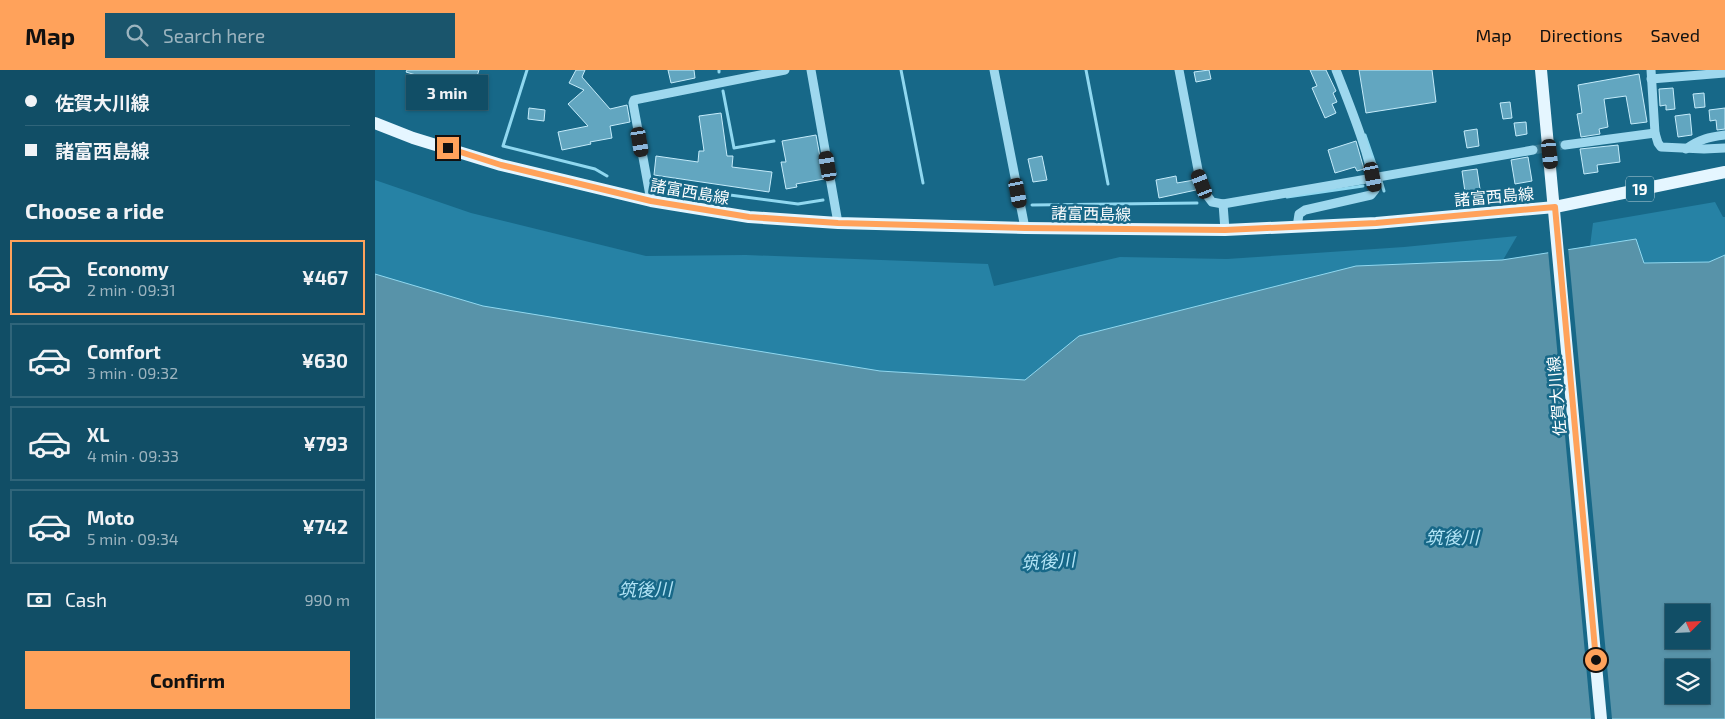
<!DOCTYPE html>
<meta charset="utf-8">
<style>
:root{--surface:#114e66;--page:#1a556c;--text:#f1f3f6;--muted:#9cb4bf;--line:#30657a;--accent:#ffa25b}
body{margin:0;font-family:"Exo 2","Noto Sans JP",sans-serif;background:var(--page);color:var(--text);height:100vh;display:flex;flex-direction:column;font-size:19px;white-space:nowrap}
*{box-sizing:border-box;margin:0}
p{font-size:16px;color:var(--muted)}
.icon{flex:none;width:28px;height:28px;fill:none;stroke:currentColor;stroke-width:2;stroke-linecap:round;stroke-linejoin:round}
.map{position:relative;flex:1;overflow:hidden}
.details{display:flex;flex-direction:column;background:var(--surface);width:375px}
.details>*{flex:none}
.guide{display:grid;align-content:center;height:110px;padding:0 25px;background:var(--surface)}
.needle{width:32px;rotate:66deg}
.controls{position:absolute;left:1290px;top:534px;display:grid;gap:10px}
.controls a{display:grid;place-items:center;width:45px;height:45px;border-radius:0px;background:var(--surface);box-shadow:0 1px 4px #0004,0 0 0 1px var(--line);font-size:25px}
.end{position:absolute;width:22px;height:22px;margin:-11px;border:6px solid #ffa25b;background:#111;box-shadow:0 0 0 2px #111}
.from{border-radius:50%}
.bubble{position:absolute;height:35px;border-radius:0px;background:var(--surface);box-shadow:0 1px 4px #0004,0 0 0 1px var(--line);font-size:16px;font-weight:700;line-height:35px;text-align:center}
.car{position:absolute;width:15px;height:30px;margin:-15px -8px;border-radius:6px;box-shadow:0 0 4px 1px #0007;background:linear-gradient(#222 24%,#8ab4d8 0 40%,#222 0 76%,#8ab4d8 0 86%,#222 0)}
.guide b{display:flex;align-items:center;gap:18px;height:48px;font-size:19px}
.guide b+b{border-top:1px solid var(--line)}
.guide i{width:12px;height:12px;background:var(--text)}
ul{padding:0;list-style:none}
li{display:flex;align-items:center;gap:15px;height:75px;margin:0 10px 8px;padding:0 15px;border:2px solid var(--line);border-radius:0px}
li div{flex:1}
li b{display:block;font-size:19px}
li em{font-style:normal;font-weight:700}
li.current{border-color:var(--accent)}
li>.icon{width:45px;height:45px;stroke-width:1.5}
h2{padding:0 25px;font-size:22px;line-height:60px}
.pay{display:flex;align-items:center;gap:12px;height:55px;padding:0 25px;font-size:19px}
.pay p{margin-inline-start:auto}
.button{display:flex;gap:10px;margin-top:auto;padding:10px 25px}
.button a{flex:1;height:58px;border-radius:0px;background:var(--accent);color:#111;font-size:20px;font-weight:700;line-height:58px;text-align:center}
header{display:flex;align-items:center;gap:30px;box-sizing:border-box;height:70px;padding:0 25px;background:var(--accent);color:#111}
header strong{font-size:24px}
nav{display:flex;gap:28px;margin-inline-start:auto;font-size:18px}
.search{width:350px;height:45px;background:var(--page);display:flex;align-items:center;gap:12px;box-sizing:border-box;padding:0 18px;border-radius:0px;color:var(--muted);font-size:19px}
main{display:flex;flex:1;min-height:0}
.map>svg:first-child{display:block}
.green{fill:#2682a5}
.water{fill:#5893a9;stroke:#90d8f0;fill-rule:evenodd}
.pier{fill:#176888}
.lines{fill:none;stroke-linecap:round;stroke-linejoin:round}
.stream{stroke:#90d8f0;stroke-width:3}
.building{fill:#62a6c0;stroke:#c4ebfa}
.minor-tunnel{stroke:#3a7f9a;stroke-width:9;stroke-dasharray:9 4.5;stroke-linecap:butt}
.minor{stroke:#9ed8ee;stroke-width:9}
.major{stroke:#e5f6ff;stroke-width:12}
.route{stroke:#ffa25b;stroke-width:6}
.labels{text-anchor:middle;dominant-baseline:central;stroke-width:5;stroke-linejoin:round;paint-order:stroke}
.shield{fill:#176888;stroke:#b9d2db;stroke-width:1}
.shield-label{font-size:15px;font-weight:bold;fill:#fff}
.street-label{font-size:16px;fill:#fff;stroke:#176888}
.water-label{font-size:18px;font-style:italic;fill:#b2e4f6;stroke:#176888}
</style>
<header>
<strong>Map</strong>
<div class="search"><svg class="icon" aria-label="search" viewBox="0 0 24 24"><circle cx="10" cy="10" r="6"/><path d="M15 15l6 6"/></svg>Search here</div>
<nav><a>Map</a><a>Directions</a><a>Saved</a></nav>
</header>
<main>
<section class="details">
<div class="guide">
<b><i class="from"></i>佐賀大川線</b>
<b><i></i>諸富西島線</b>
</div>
<h2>Choose a ride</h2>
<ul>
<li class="current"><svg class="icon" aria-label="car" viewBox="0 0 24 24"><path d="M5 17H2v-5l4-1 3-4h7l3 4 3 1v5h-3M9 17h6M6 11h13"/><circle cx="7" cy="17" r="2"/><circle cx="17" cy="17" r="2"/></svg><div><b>Economy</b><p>2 min · 09:31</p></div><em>¥467</em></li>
<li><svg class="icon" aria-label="car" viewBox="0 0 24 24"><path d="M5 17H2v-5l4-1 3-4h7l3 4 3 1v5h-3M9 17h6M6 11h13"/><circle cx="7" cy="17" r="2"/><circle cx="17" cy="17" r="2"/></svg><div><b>Comfort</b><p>3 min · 09:32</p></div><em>¥630</em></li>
<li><svg class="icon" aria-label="car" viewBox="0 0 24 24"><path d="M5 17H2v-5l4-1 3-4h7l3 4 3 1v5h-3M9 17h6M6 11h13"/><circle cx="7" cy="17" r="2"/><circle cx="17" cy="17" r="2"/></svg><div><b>XL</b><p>4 min · 09:33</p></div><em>¥793</em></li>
<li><svg class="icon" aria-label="car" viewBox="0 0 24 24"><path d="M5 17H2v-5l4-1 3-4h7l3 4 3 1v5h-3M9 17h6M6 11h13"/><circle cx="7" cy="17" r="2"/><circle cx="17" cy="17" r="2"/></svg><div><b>Moto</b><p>5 min · 09:34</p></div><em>¥742</em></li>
</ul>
<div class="pay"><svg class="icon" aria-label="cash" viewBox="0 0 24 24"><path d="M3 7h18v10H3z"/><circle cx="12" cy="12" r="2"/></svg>Cash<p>990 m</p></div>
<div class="button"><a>Confirm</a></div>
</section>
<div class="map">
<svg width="1350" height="649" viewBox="0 0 1350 649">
<rect width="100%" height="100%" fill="#176888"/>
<path class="green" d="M0,110L96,143L271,186L371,185L613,194L619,216L745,187L852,189L1029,177L1142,166L1128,190L1215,176L1218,153L1340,132L1348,147H1350V185L1335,192L1268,193L651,310L505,301L0,228Z"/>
<path class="water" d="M1261,169L1269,193L1334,192L1350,185V649H0V204L108,236L505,301L650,310L704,266L981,196L1127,190ZM1299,542H1326V570H1299ZM1299,598H1326V625H1299Z"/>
<path class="pier" d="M1193,177L1237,649H1216L1173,180Z"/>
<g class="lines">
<g class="stream">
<path d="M152,0L128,76L220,99L232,106"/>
<path d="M344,0V2"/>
<path d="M526,0L548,113"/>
<path d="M711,0L733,114"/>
<path d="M348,21L359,78L399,71"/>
<path d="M990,65L1002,100"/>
<path d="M1006,111L1009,121"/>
<path d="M279,115L423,134L448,130"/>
<path d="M912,127L988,116"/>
<path d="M657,135L822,133"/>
</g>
</g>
<g class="building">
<path d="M32,0H104L97,22L31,2Z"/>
<path d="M201,0H210L207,7L235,39L252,35L255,52L235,56L237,68L215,72L216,74L187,80L183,62L213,56L193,34L209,20L194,13Z"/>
<path d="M293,0H319L320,8L296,13Z"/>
<path d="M834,0L836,9L821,12L819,2Z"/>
<path d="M935,0H951L961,21L958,23L962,32L957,34L961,43L950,48L937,18L942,16Z"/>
<path d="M984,0H1057L1061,32L991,43Z"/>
<path d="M1264,4L1272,52L1256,54L1251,26L1229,29L1233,57L1224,59L1225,64L1206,67L1202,44L1207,43L1203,15Z"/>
<path d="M1298,18L1300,39L1291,40V35L1285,36L1284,19Z"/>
<path d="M1329,23L1330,37L1320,38L1318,24Z"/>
<path d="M1135,32L1137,48L1128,49L1125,33Z"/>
<path d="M154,38L170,40L169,51L153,49Z"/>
<path d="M1350,38V59L1342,60L1341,50L1335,51L1334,40Z"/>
<path d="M346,43L352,86H358L357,97L397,102L394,122L279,105L281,86L323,92L324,81H329L324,46Z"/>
<path d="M1315,44L1317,65L1303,67L1300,46Z"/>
<path d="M1151,52L1152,64L1141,66L1139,53Z"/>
<path d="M1102,59L1104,76L1092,78L1089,61Z"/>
<path d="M441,65L449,109L421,114L422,117L411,119L406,92H411L407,71Z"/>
<path d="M981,71L989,99L982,101L980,97L960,103L953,80Z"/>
<path d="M1243,75L1245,92L1222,95L1223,102L1209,104L1205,79Z"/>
<path d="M667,86L672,110L658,112L653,89Z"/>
<path d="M1153,87L1157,111L1140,114L1136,90Z"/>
<path d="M1102,99L1105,119L1090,122L1087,101Z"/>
<path d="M801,106L802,113L819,110L821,120L784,128L781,110Z"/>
</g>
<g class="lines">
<path class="minor-tunnel" d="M1158,80L1190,75"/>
<g class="minor">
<path d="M436,0L463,153"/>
<path d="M619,0L650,158"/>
<path d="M804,0L824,105L831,124L837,132L848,134L1158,80"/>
<path d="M1276,0L1280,63L1283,73L1286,77L1329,79L1350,78"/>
<path d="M1276,9L1350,3"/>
<path d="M1190,75L1280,63"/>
<path d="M1311,79C1324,69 1335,67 1350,65"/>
<path d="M276,131L258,33L259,30L410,0"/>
<path d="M848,134L850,160"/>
<path d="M922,157L924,144L930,140L996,125L1000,120C993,79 976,39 961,0"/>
</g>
<g class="major">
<path d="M1166,0L1226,649"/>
<path d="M0,53L38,68L126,95L276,131L374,147L463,153L650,158L850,160L1001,153L1180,137L1350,102"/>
</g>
</g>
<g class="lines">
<path class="route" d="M73,78L126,95L276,131L374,147L463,153L650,158L850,160L1001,153L1180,137L1221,590"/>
</g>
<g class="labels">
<rect class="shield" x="1251" y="106.5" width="28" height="25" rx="4"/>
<g class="shield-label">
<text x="1265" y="119">19</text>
</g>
<g class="street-label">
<text transform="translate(315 121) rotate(10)">諸富西島線</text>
<text transform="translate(1119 126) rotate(-5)">諸富西島線</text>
<text transform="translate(716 143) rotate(1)">諸富西島線</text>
<text transform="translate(1181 326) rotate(-95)">佐賀大川線</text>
</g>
<g class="water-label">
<text x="1077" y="467">筑後川</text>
<text transform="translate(673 491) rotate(-4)">筑後川</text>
<text transform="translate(270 519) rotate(-1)">筑後川</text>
</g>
</g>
</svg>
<div class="controls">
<a><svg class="needle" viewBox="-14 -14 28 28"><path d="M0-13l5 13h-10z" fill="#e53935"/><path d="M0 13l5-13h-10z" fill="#9cb4bf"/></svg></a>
<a><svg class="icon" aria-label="layers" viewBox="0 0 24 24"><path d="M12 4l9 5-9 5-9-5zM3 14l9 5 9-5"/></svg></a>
</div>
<i class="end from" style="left:1221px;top:590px"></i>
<i class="end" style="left:73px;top:78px"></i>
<div class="bubble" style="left:31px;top:5px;width:82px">3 min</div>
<i class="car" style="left:265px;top:72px;rotate:170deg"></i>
<i class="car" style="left:1175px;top:84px;rotate:174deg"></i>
<i class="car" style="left:453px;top:96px;rotate:350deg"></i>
<i class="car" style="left:998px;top:107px;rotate:169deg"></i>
<i class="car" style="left:827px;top:114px;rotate:339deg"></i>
<i class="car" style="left:643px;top:123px;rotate:169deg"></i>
</div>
</main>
